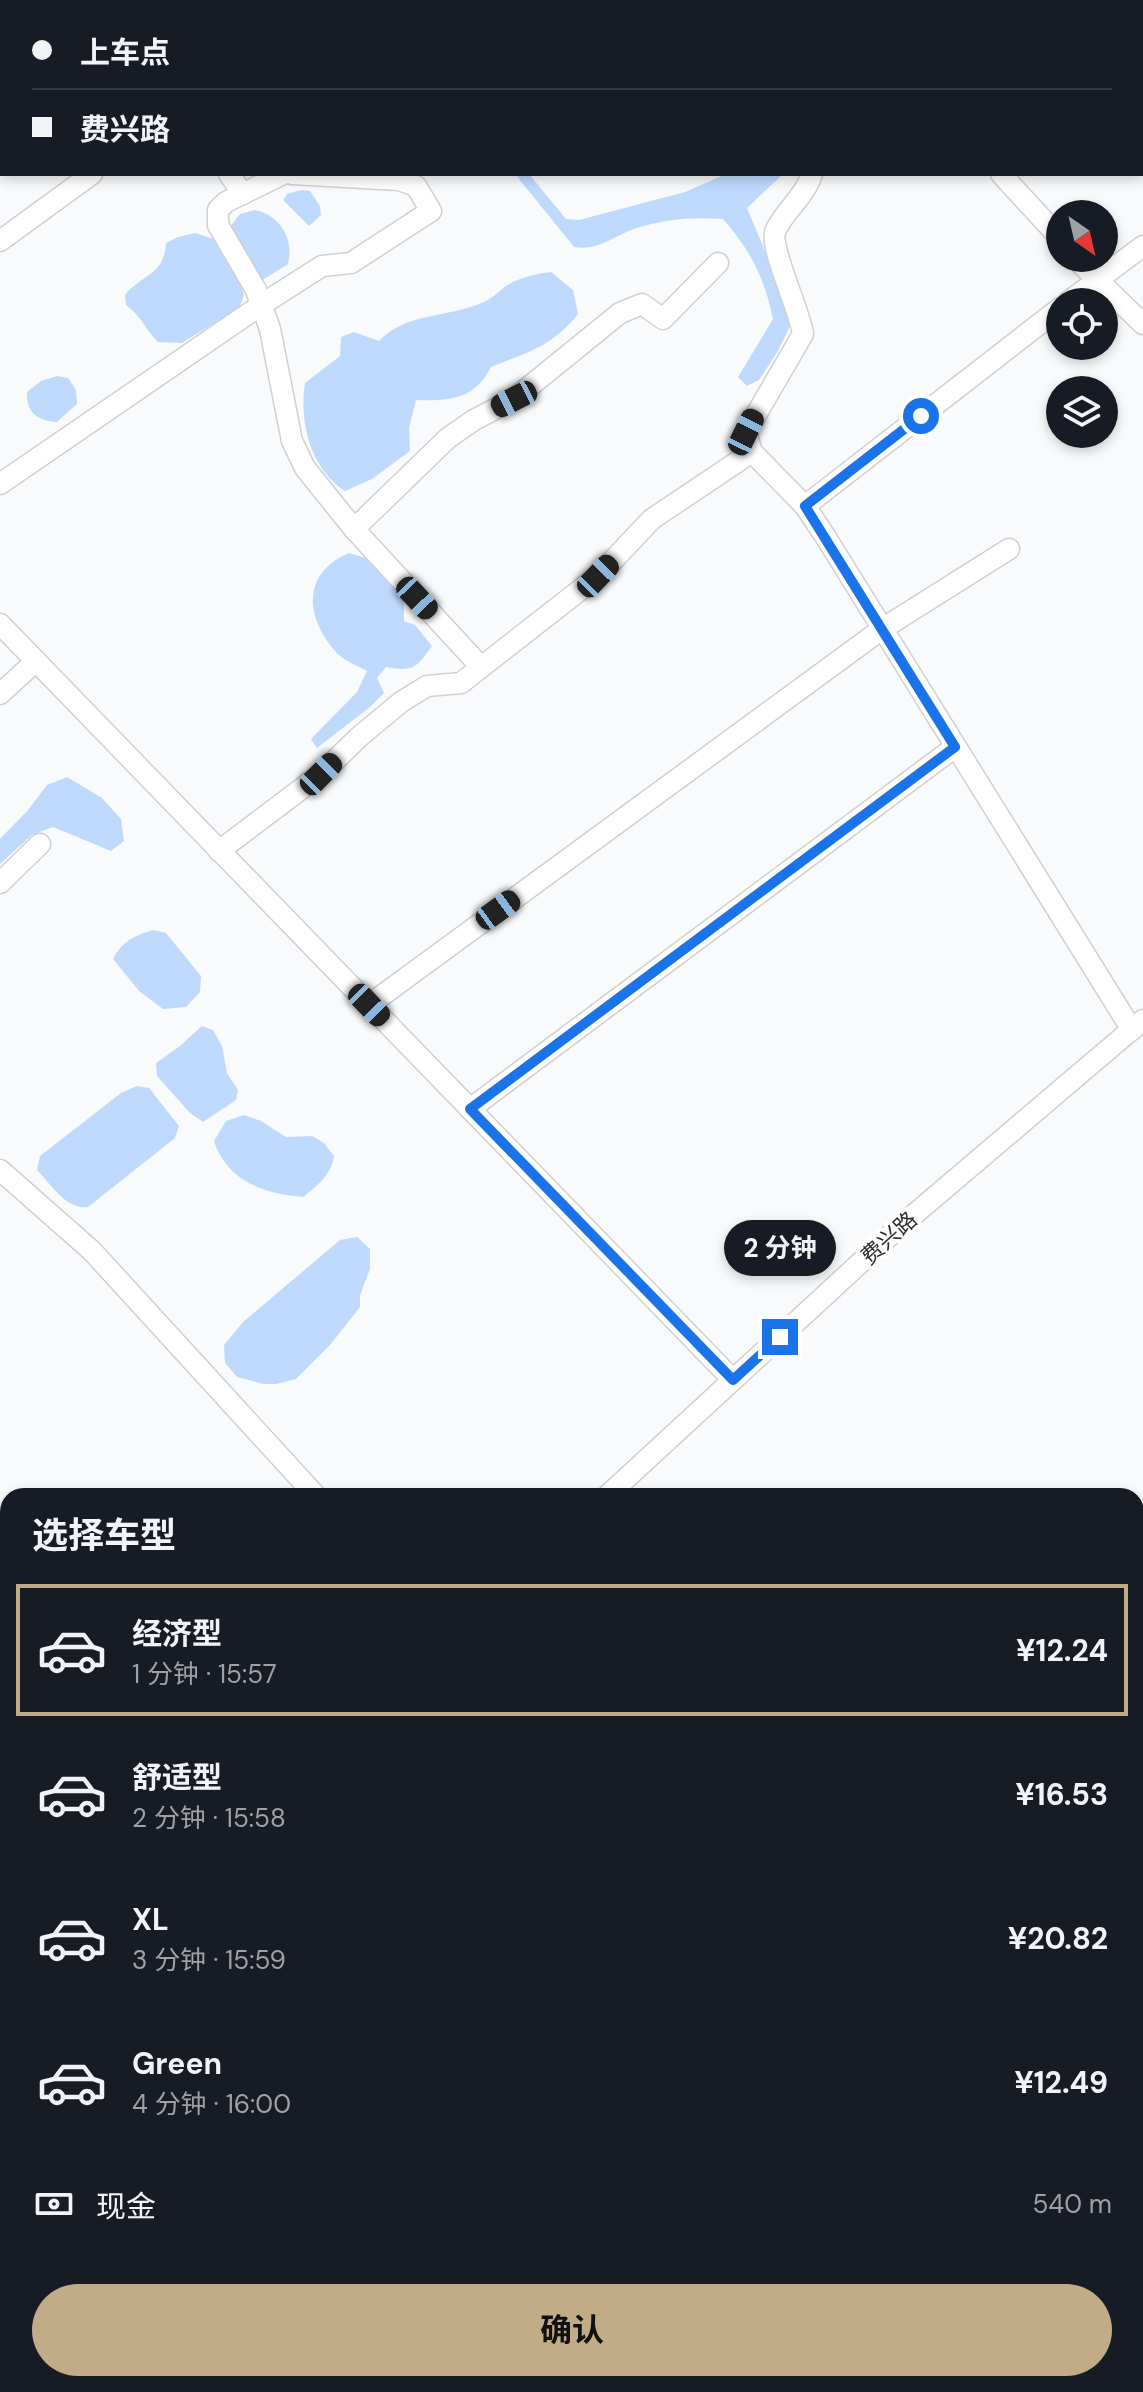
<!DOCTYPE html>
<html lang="zh">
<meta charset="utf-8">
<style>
:root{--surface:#171b24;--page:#242831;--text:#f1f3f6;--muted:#9ea1a6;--line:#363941;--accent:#c2ac87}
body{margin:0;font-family:"DM Sans","Noto Sans SC",sans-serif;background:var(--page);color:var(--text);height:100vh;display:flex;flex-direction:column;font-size:30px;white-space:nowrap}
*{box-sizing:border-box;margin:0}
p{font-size:26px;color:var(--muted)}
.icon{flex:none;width:44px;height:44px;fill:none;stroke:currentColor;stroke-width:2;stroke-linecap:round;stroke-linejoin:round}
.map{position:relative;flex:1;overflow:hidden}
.panel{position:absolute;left:0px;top:1488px;width:1144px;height:904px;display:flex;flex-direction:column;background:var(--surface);border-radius:24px 24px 0 0;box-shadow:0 4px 12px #0003}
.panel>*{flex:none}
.guide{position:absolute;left:0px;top:0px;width:1144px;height:176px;box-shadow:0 4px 12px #0003;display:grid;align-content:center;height:176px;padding:0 32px;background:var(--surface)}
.needle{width:52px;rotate:146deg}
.buttons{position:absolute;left:1046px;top:200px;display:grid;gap:16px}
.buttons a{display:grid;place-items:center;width:72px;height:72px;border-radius:50%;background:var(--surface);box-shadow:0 4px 12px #0003;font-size:40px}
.end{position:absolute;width:36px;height:36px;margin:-18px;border:10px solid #1a73e8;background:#fff;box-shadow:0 0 0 4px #fff}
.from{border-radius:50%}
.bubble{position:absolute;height:56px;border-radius:28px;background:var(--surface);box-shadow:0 4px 12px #0003;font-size:26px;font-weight:700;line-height:56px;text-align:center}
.car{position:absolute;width:24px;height:48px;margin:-24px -12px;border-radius:10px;box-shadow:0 0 6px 2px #0007;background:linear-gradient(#222 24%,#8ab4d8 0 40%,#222 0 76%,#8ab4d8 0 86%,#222 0)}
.guide b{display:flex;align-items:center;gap:28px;height:76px;font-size:30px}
.guide b+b{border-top:2px solid var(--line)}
.guide i{width:20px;height:20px;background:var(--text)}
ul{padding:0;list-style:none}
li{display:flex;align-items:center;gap:24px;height:132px;margin:0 16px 12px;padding:0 16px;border:4px solid transparent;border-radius:0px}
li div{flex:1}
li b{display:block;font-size:30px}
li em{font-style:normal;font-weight:700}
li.on{border-color:var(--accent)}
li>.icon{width:72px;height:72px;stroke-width:1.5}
h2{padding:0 32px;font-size:36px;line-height:96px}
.pay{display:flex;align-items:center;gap:20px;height:88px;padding:0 32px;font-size:30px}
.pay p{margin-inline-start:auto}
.button{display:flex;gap:16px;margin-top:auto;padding:16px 32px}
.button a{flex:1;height:92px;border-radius:48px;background:var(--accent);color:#111;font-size:32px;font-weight:700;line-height:92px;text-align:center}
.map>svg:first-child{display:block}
.water{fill:#bfd9fd}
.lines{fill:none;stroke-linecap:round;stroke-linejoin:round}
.minor-casing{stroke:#ced0d2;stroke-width:23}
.minor{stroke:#fff;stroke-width:20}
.route{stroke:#1a73e8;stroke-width:10}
.labels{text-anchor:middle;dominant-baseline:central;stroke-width:8;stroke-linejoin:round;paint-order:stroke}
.street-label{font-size:22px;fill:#2c2d2d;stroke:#fff}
</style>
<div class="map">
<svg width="1143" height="2392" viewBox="0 0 1143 2392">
<rect width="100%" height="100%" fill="#f8fafc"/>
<g class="water">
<path d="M515,174H529L566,219L579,220L685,192L726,174H783L747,208L787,304L790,326L778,351L759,380L747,386L738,377L773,319C764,277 751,251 723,219C692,217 664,219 634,229C612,237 598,251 574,247Z"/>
<path d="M302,190L310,191L320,206L321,215L309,226L283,200L287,194Z"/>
<path d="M255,210C281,216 294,239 288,264L261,281L229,228L240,214Z"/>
<path d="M195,233L214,239L241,284L244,296L239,308L182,343L158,342C145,329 142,317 126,305L125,295C143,273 164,276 166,243L178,237Z"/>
<path d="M551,272L573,290L578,314C550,348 530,351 491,367C474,400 450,401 416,400L409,428L410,451L372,479L345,491C310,468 299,422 305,383L340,356L341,337L354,332L379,341C406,312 449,318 484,302C493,298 500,290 509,284C522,277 536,274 551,272Z"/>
<path d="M57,376L68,378L76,390L77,404L57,422C38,421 26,413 27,392L41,381Z"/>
<path d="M349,553L366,558L404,601V621L415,625L432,646C416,668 414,672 386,667L377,678L384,693L370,707L317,748L311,739L357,692L367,671C357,665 343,661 335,651C305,616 302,573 349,553Z"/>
<path d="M67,777L102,798L121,819L124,841L111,851L53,827L32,835L0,864V839L28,810L47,785Z"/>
<path d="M153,930L166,933L201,976L200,992L186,1007L163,1009L139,991L113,959C122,941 134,936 153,930Z"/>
<path d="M202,1026L213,1030L222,1046L227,1073L238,1090L236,1100L203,1122L190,1113L157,1076L156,1063L180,1046Z"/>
<path d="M137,1086L149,1088L179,1126L175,1138L88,1207C66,1210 51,1184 37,1170L40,1156L121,1093Z"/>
<path d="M244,1115L261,1121L286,1137L312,1136L324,1143L334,1156C331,1175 318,1185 303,1197C264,1194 227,1181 214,1141L226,1121Z"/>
<path d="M357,1237L370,1249V1269L360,1295V1307L330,1345L296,1379L276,1384H264L237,1377L225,1363L224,1345L243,1322L340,1240Z"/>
<path d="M8,1701V1824L0,1833V1708Z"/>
<path d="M0,1897L8,1905V1965L0,1972Z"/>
<path d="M0,2004L8,2012V2108L0,2099Z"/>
<path d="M0,2116L8,2125V2220L4,2222L0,2221Z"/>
</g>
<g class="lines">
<g class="minor-casing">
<g id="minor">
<path d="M192,0L193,2"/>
<path d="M830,0L832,2"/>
<path d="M117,2L121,0"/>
<path d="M385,2L390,0"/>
<path d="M932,2L934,0"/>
<path d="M0,68L2,67"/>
<path d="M229,174L243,194"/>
<path d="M283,174L226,202L218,210V225L256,290L270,329L292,441L305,468L354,529L481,667"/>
<path d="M812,174C805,197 782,213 775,232C770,249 800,311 803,334L746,432L752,452L805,506L825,536L1132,1030"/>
<path d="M1001,174L1060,238"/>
<path d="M0,241L92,174"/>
<path d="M1075,258L1143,324"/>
<path d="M1068,302L1143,246"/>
<path d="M0,484L261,305L322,266L351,263L431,211L416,186L399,180L292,174"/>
<path d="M805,506L1060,308"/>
<path d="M354,529L448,438L474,420L514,399L620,313L642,304L663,319L718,263"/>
<path d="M0,624L733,1380"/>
<path d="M0,694L36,661"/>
<path d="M219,851L321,774L359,737L401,702L427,686L461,683L598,576L652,519L752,452"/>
<path d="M0,883L40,844"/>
<path d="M369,1005L882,629L1009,549"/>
<path d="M470,1109L955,747"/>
<path d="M0,1170L92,1251L316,1496"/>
<path d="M607,1496L897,1229L1143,1020"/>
<path d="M0,2288L8,2282"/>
<path d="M1136,2300L1143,2292"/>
<path d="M1136,2343L1143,2350"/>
<path d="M1062,2392L1070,2384"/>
</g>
</g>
<use href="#minor" class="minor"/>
</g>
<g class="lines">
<path class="route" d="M780,1337L733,1380L470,1109L955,747L805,506L921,416"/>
</g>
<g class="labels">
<g class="street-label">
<text transform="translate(889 1238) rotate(-42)">费兴路</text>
</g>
</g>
</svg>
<div class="buttons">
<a><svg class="needle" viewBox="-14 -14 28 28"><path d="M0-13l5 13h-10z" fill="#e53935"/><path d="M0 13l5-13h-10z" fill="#9ea1a6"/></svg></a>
<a><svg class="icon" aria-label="locate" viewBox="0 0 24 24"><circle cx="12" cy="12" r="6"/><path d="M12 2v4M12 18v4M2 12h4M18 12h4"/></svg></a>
<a><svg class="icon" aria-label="layers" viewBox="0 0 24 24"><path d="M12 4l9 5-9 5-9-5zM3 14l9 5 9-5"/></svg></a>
</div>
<i class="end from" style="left:921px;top:416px"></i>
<i class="end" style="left:780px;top:1337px"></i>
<div class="bubble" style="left:724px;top:1220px;width:112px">2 分钟</div>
<i class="car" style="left:514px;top:399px;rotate:243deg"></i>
<i class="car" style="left:746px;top:432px;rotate:26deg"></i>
<i class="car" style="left:598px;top:576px;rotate:44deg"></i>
<i class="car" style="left:417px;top:598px;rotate:137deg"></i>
<i class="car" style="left:321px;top:774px;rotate:45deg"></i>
<i class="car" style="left:498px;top:910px;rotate:54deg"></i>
<i class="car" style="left:369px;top:1005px;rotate:136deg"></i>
<div class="guide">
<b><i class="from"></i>上车点</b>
<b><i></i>费兴路</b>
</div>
<section class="panel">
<h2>选择车型</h2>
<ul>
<li class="on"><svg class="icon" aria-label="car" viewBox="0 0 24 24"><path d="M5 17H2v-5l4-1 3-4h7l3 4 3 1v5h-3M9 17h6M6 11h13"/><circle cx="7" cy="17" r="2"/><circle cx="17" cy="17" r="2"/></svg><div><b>经济型</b><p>1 分钟 · 15:57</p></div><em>¥12.24</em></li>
<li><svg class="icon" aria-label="car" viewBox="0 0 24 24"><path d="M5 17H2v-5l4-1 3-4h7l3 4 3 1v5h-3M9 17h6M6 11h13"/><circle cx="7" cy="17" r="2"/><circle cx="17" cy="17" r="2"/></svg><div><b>舒适型</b><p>2 分钟 · 15:58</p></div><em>¥16.53</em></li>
<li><svg class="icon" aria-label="car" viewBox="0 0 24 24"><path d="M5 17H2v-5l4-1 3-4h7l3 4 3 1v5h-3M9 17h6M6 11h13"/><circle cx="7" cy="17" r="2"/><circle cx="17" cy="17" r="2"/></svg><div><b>XL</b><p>3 分钟 · 15:59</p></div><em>¥20.82</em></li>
<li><svg class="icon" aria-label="car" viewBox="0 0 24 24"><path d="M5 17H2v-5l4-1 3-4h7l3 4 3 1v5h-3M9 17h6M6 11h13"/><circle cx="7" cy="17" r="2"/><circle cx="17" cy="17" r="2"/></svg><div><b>Green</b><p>4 分钟 · 16:00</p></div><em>¥12.49</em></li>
</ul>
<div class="pay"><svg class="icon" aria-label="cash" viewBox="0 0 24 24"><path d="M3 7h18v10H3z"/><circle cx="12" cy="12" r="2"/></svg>现金<p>540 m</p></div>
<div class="button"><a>确认</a></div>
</section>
</div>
